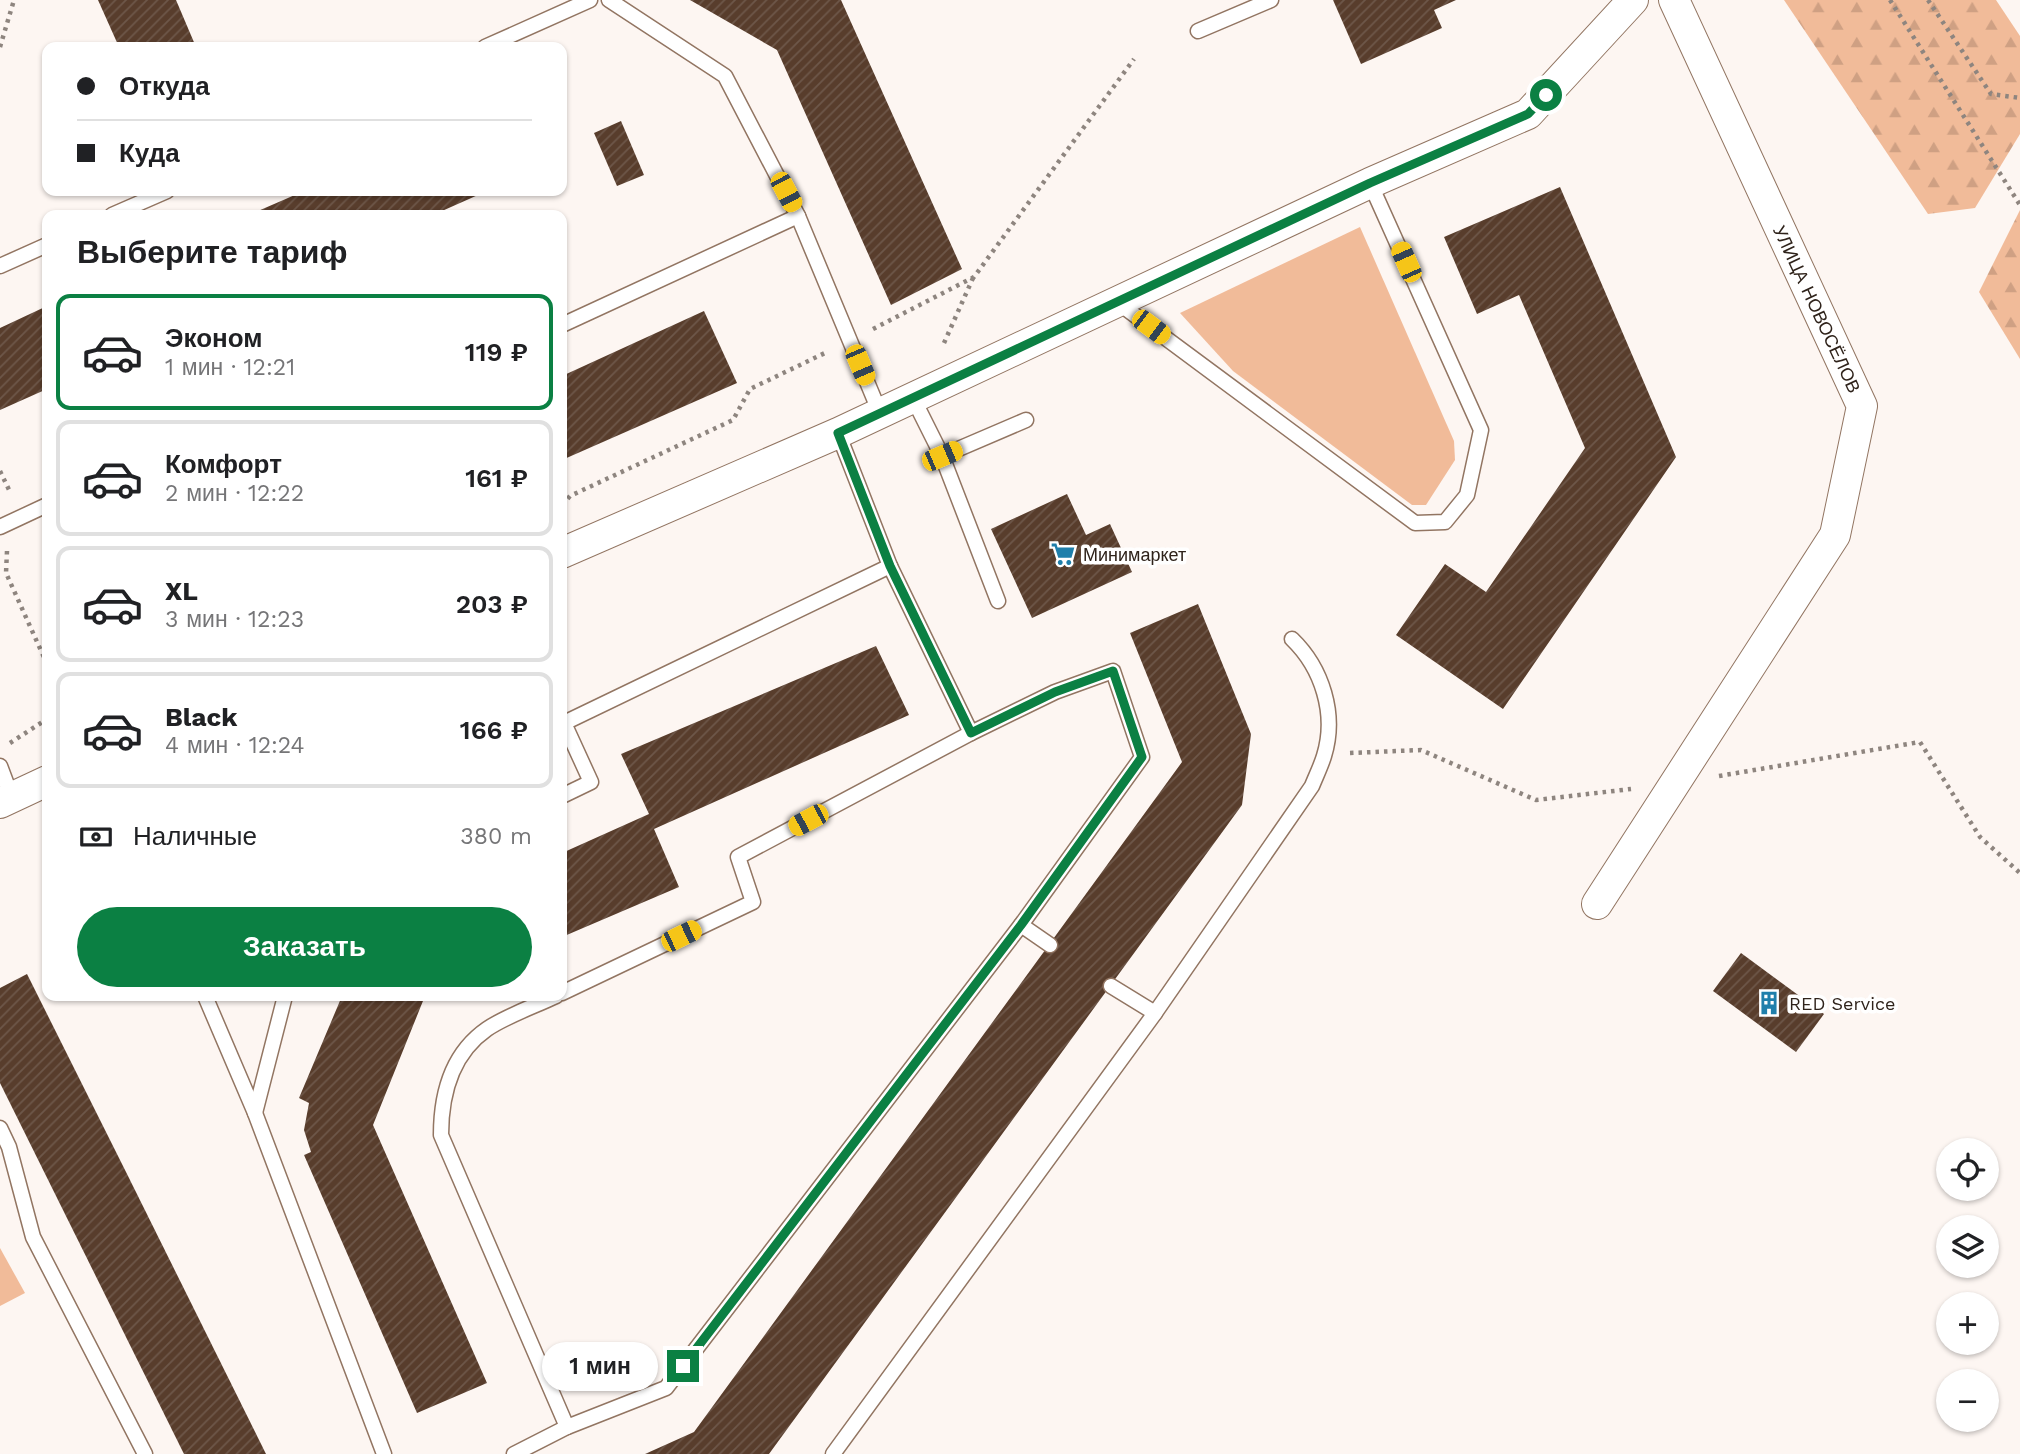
<!DOCTYPE html>
<html lang="ru">
<meta charset="utf-8">
<style>
:root{--surface:#fff;--page:#f6f6f6;--text:#202124;--muted:#757577;--line:#e0e0e0;--accent:#0b8043}
body{margin:0;font-family:"Work Sans",sans-serif;background:var(--page);color:var(--text);height:100vh;display:flex;flex-direction:column;font-size:26px;white-space:nowrap}
*{box-sizing:border-box;margin:0}
p{font-size:23px;color:var(--muted)}
.icon{flex:none;width:38px;height:38px;fill:none;stroke:currentColor;stroke-width:2;stroke-linecap:round;stroke-linejoin:round}
.map{position:relative;flex:1;overflow:hidden}
.drawer{position:absolute;left:42px;top:210px;width:525px;height:791px;display:flex;flex-direction:column;background:var(--surface);border-radius:14px;box-shadow:0 2px 5px #0004}
.drawer>*{flex:none}
.hud{position:absolute;left:42px;top:42px;width:525px;height:154px;border-radius:14px;box-shadow:0 2px 5px #0004;display:grid;align-content:center;height:154px;padding:0 35px;background:var(--surface)}
.buttons{position:absolute;left:1936px;top:1138px;display:grid;gap:14px}
.buttons a{display:grid;place-items:center;width:63px;height:63px;border-radius:50%;background:var(--surface);box-shadow:0 2px 5px #0004;font-size:35px}
.end{position:absolute;width:32px;height:32px;margin:-16px;border:9px solid #0b8043;background:#fff;box-shadow:0 0 0 4px #fff}
.from{border-radius:50%}
.bubble{position:absolute;height:49px;border-radius:24px;background:var(--surface);box-shadow:0 2px 5px #0004;font-size:23px;font-weight:600;line-height:49px;text-align:center}
.car{position:absolute;width:21px;height:42px;margin:-21px -10px;border-radius:9px;box-shadow:0 0 5px 2px #0007;background:linear-gradient(#f5c518 24%,#345 0 40%,#f5c518 0 76%,#345 0 86%,#f5c518 0)}
.hud b{display:flex;align-items:center;gap:24px;height:66px;font-size:26px}
.hud b+b{border-top:2px solid var(--line)}
.hud i{width:18px;height:18px;background:var(--text)}
ul{padding:0;list-style:none}
li{display:flex;align-items:center;gap:21px;height:116px;margin:0 14px 10px;padding:0 21px;border:4px solid var(--line);border-radius:14px}
li div{flex:1}
li b{display:block;font-size:26px}
li em{font-style:normal;font-weight:600}
li.selected{border-color:var(--accent)}
li>.icon{width:63px;height:63px;stroke-width:1.5}
h2{padding:0 35px;font-size:32px;line-height:84px}
.pay{display:flex;align-items:center;gap:18px;height:77px;padding:0 35px;font-size:26px}
.pay p{margin-inline-start:auto}
.action{display:flex;gap:14px;margin-top:auto;padding:14px 35px}
.action a{flex:1;height:80px;border-radius:42px;background:var(--accent);color:#fff;font-size:28px;font-weight:600;line-height:80px;text-align:center}
.map>svg:first-child{display:block}
.grass{fill:#f1bb99}
.forest{fill:url(#forest-firs)}
.building{fill:url(#building-hatch)}
.lines{fill:none;stroke-linecap:round;stroke-linejoin:round}
.service-casing{stroke:#927562;stroke-width:17}
.minor-casing{stroke:#927562;stroke-width:32}
.path{stroke:#8e857f;stroke-width:4.5;stroke-dasharray:3.5 5;stroke-linecap:butt}
.service{stroke:#fff;stroke-width:14}
.minor{stroke:#fff;stroke-width:30}
.route{stroke:#0b8043;stroke-width:9}
.labels{text-anchor:middle;dominant-baseline:central;stroke-width:7;stroke-linejoin:round;paint-order:stroke}
.street-label{font-size:18px;fill:#2f231b;stroke:#fff}
.poi-label{font-size:18px;fill:#2f231b;stroke:#fff;text-anchor:start}
</style>
<div class="map">
<svg width="2020" height="1454" viewBox="0 0 2020 1454">
<defs>
<pattern id="forest-firs" width="22" height="20" patternUnits="userSpaceOnUse" patternTransform="scale(1.75)"><rect width="22" height="20" fill="#f1bb99"/><path d="M5 1l3.5 6h-7zM16 11l3.5 6h-7z" fill="#cfa083"/></pattern>
<pattern id="building-hatch" width="6" height="6" patternUnits="userSpaceOnUse" patternTransform="scale(1.75)"><rect width="6" height="6" fill="#583d2c"/><path d="M-1 1l2-2M0 6l6-6M5 7l2-2" fill="none" stroke="#6d5749"/></pattern>
</defs>
<rect width="100%" height="100%" fill="#fdf6f2"/>
<g class="grass">
<path d="M1360,227L1454,441L1455,460L1426,505H1412L1233,371L1180,313Z"/>
<path d="M0,1248L25,1293L0,1306Z"/>
</g>
<g class="forest">
<path d="M1784,0H1996L2020,36V134L1975,208L1928,214Z"/>
<path d="M2020,210V359L1979,292Z"/>
</g>
<g class="building">
<path d="M98,0H176L196,47H119Z"/>
<path d="M690,0H841L962,269L891,305L777,50Z"/>
<path d="M1333,0H1456L1434,10L1442,28L1361,64Z"/>
<path d="M621,121L644,175L617,186L594,133Z"/>
<path d="M1560,187L1676,457L1503,709L1396,635L1445,564L1486,592L1585,448L1519,295L1477,314L1444,237Z"/>
<path d="M304,191H487L433,215H249Z"/>
<path d="M47,306V389L0,410V328Z"/>
<path d="M704,311L737,383L562,460V376Z"/>
<path d="M1067,494L1086,535L1110,524L1132,572L1032,618L991,529Z"/>
<path d="M1198,604L1251,734L1242,805L769,1454H645L694,1432L1182,762L1130,633Z"/>
<path d="M876,646L909,715L654,829L679,887L562,937V853L649,814L621,754Z"/>
<path d="M1741,953L1824,1014L1796,1052L1713,991Z"/>
<path d="M27,974L126,1172L266,1454H184L0,1083V988Z"/>
<path d="M342,996H425L373,1125L487,1383L417,1413L304,1155L311,1152L304,1130L309,1103L299,1098Z"/>
</g>
<g class="lines">
<g class="service-casing">
<g id="service">
<path d="M609,0L725,76L798,216L880,413"/>
<path d="M1198,31L1271,0"/>
<path d="M485,47L590,0"/>
<path d="M112,215L167,191"/>
<path d="M0,266L47,245"/>
<path d="M1117,302L1415,523L1445,522L1467,495L1481,430L1370,183"/>
<path d="M562,325L798,216"/>
<path d="M913,398L942,456L998,601"/>
<path d="M942,456L1026,420"/>
<path d="M0,527L47,505"/>
<path d="M0,766L12,798"/>
<path d="M562,796L591,782L564,723L890,566"/>
<path d="M1021,925L1050,945"/>
<path d="M1111,986L1155,1013"/>
<path d="M562,993L753,902L738,857L971,733"/>
<path d="M205,996L255,1113L384,1454"/>
<path d="M556,996C535,1006 506,1016 487,1029C451,1054 441,1094 441,1135L567,1427"/>
<path d="M255,1113L285,996"/>
<path d="M0,1128L9,1147L33,1237L145,1454"/>
<path d="M514,1454L567,1427L666,1388L1021,925L1142,757L1113,671L1055,692L971,733L890,566L838,433"/>
<path d="M833,1454L1155,1013L1312,786C1316,776 1321,766 1324,756C1337,714 1322,668 1292,639"/>
</g>
</g>
<g class="minor-casing">
<g id="minor">
<path d="M562,553L838,433L1370,183L1528,114L1633,0"/>
<path d="M0,803L47,781"/>
<path d="M1597,904L1835,535L1862,406L1674,0"/>
</g>
</g>
<g class="path">
<path d="M1890,0L2020,205"/>
<path d="M1928,0L1991,94L2020,98"/>
<path d="M0,47L14,0"/>
<path d="M873,329L974,277L1134,59"/>
<path d="M944,343L973,278"/>
<path d="M0,471L11,494"/>
<path d="M562,505L570,496L733,420L750,389L827,352"/>
<path d="M7,551L6,573L47,664"/>
<path d="M10,743L47,719"/>
<path d="M1350,753L1421,750L1536,800L1631,789"/>
<path d="M1719,776L1920,742L1980,837L2020,873"/>
</g>
<use href="#service" class="service"/>
<use href="#minor" class="minor"/>
</g>
<g class="lines">
<path class="route" d="M683,1366L1021,925L1142,757L1113,671L1055,692L971,733L890,566L838,433L1370,183L1528,114L1546,95"/>
</g>
<defs>
<g id="supermarket-bare" transform="scale(1.89)"><path d="M-6-5.5h2.5l.6 2H6L4.5 2H-2.5L-4.4-4H-6ZM-1.5 3.2a1.3 1.3 0 1 0 .1 0ZM3 3.2a1.3 1.3 0 1 0 .1 0Z" fill="#1f7fab" stroke="#fff" stroke-width="2.5" paint-order="stroke"/></g>
<g id="building-bare" transform="scale(1.89)"><path d="M-4-6H4V6H1V3H-1V6H-4ZM-2.5-4.3h1.7v1.8h-1.7ZM.8-4.3h1.7v1.8H.8ZM-2.5-1h1.7V.8h-1.7ZM.8-1h1.7V.8H.8Z" fill="#1f7fab" stroke="#fff" stroke-width="2.5" paint-order="stroke"/></g>
</defs>
<g fill-rule="evenodd">
<use href="#supermarket-bare" x="1063" y="554"/>
<use href="#building-bare" x="1769" y="1003"/>
</g>
<g class="labels">
<g class="street-label">
<text transform="translate(1817 309) rotate(65)">УЛИЦА НОВОСЁЛОВ</text>
</g>
<g class="poi-label">
<text x="1083" y="554">Минимаркет</text>
<text x="1789" y="1003">RED Service</text>
</g>
</g>
</svg>
<div class="buttons">
<a><svg class="icon" aria-label="locate" viewBox="0 0 24 24"><circle cx="12" cy="12" r="6"/><path d="M12 2v4M12 18v4M2 12h4M18 12h4"/></svg></a>
<a><svg class="icon" aria-label="layers" viewBox="0 0 24 24"><path d="M12 4l9 5-9 5-9-5zM3 14l9 5 9-5"/></svg></a>
<a>+</a>
<a>−</a>
</div>
<i class="end from" style="left:1546px;top:95px"></i>
<i class="end" style="left:683px;top:1366px"></i>
<div class="bubble" style="left:542px;top:1342px;width:116px">1 мин</div>
<i class="car" style="left:786px;top:192px;rotate:152deg"></i>
<i class="car" style="left:1406px;top:262px;rotate:336deg"></i>
<i class="car" style="left:1151px;top:327px;rotate:127deg"></i>
<i class="car" style="left:860px;top:365px;rotate:157deg"></i>
<i class="car" style="left:942px;top:456px;rotate:67deg"></i>
<i class="car" style="left:808px;top:820px;rotate:242deg"></i>
<i class="car" style="left:681px;top:936px;rotate:64deg"></i>
<div class="hud">
<b><i class="from"></i>Откуда</b>
<b><i></i>Куда</b>
</div>
<section class="drawer">
<h2>Выберите тариф</h2>
<ul>
<li class="selected"><svg class="icon" aria-label="car" viewBox="0 0 24 24"><path d="M5 17H2v-5l4-1 3-4h7l3 4 3 1v5h-3M9 17h6M6 11h13"/><circle cx="7" cy="17" r="2"/><circle cx="17" cy="17" r="2"/></svg><div><b>Эконом</b><p>1 мин · 12:21</p></div><em>119 ₽</em></li>
<li><svg class="icon" aria-label="car" viewBox="0 0 24 24"><path d="M5 17H2v-5l4-1 3-4h7l3 4 3 1v5h-3M9 17h6M6 11h13"/><circle cx="7" cy="17" r="2"/><circle cx="17" cy="17" r="2"/></svg><div><b>Комфорт</b><p>2 мин · 12:22</p></div><em>161 ₽</em></li>
<li><svg class="icon" aria-label="car" viewBox="0 0 24 24"><path d="M5 17H2v-5l4-1 3-4h7l3 4 3 1v5h-3M9 17h6M6 11h13"/><circle cx="7" cy="17" r="2"/><circle cx="17" cy="17" r="2"/></svg><div><b>XL</b><p>3 мин · 12:23</p></div><em>203 ₽</em></li>
<li><svg class="icon" aria-label="car" viewBox="0 0 24 24"><path d="M5 17H2v-5l4-1 3-4h7l3 4 3 1v5h-3M9 17h6M6 11h13"/><circle cx="7" cy="17" r="2"/><circle cx="17" cy="17" r="2"/></svg><div><b>Black</b><p>4 мин · 12:24</p></div><em>166 ₽</em></li>
</ul>
<div class="pay"><svg class="icon" aria-label="cash" viewBox="0 0 24 24"><path d="M3 7h18v10H3z"/><circle cx="12" cy="12" r="2"/></svg>Наличные<p>380 m</p></div>
<div class="action"><a>Заказать</a></div>
</section>
</div>
